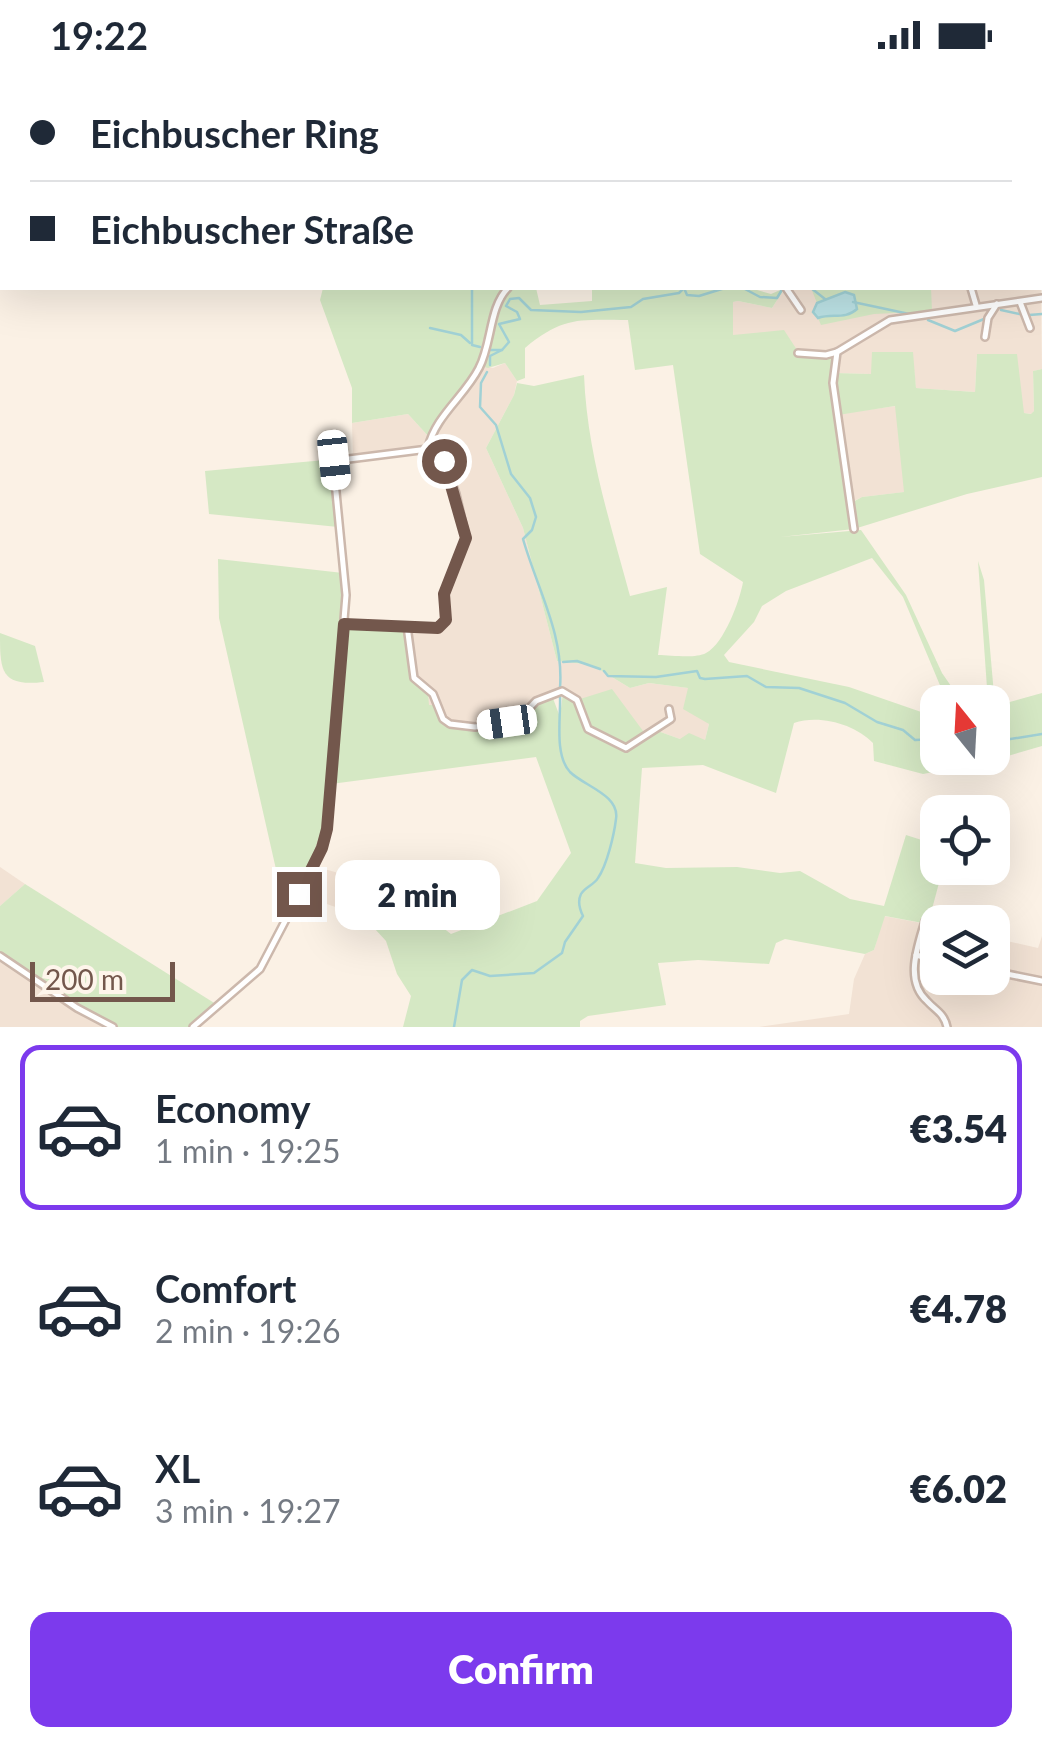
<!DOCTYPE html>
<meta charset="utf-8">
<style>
:root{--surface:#fff;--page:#f2f2f3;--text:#1f2937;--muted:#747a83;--line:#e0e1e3;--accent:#7c3aed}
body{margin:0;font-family:Lato,sans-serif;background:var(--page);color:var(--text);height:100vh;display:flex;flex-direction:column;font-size:38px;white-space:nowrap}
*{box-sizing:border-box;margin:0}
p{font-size:32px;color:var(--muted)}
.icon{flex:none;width:55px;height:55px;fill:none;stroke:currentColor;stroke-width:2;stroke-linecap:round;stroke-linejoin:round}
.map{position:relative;height:957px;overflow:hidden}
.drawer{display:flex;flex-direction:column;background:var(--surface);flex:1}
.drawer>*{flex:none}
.top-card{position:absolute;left:0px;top:0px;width:1042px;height:220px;box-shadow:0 10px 40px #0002;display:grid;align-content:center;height:220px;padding:0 30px;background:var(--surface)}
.needle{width:65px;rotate:342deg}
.buttons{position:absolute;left:920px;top:615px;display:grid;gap:20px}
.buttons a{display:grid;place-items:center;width:90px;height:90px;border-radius:20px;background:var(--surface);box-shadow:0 10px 40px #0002;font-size:50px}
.scale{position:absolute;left:30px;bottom:25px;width:145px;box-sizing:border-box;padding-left:10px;border:5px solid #73574c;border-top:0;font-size:28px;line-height:35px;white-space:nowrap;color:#73574c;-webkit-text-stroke:8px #fef5eb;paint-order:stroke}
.end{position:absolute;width:45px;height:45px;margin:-22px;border:12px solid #73574c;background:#fff;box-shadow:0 0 0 5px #fff}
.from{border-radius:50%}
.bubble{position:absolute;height:70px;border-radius:20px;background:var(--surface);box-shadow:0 10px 40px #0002;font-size:32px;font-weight:800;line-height:70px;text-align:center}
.car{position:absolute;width:30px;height:60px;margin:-30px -15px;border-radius:12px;box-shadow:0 0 8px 2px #0007;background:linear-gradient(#fff 24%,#345 0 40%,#fff 0 76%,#345 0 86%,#fff 0)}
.top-card b{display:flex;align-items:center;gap:35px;height:95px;font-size:38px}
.top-card b+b{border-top:2px solid var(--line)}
.top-card i{width:25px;height:25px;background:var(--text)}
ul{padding:18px 0 0;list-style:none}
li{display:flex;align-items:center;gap:30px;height:165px;margin:0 20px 15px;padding:0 10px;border:5px solid transparent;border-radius:20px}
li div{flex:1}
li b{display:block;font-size:38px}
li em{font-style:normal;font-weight:800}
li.current{border-color:var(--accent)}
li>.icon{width:90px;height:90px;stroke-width:1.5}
.action{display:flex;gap:20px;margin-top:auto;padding:20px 30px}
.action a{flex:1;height:115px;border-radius:20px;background:var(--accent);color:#fff;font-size:40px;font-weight:800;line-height:115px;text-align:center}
.status{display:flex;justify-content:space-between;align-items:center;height:70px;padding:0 50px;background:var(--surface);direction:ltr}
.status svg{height:28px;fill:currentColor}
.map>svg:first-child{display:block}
.residential{fill:#f2e2d4}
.green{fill:#d5e8c4;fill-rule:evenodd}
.water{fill:#bbe1e4;stroke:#a1d1d5;stroke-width:2.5}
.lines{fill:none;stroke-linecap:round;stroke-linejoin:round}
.stream{stroke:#a1d1d5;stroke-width:2.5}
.street-casing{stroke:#ccb8ac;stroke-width:10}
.secondary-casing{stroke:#d1baad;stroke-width:12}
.street{stroke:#fff;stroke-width:5}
.secondary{stroke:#fff;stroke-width:8}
.route{stroke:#73574c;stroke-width:12}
</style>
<div class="status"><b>19:22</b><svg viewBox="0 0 49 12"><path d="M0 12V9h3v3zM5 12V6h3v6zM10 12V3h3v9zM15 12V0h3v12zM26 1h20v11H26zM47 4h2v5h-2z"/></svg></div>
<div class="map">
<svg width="1042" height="957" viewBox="0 0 1042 957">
<rect width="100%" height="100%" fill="#fbf1e5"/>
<g class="residential">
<path d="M1040,145L1042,299L1033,301L1034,341L1032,344L1024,343L977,284L975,322L916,318L912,282L871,304L834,303L798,283L733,266V232L738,231L772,238L785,218H1040Z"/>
<path d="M505,293L517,311L514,325L486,378L523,458L557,591L592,595L630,618L649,613L688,618L709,654L705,670L680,669L655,660L646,665L562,621L556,622L518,650L475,657L450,654L409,637L414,608L407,556L438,558L445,550L444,524L466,468L456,424L442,391L429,381L353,389L352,353L408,344L429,367L478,295L493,298Z"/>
<path d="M896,336L905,422L862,427L850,433L837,344Z"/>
<path d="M0,797L25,814L0,836Z"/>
<path d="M317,797L353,807L362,814L370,838L364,847L301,825Z"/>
<path d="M884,846L937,856L938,908H992L993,868L1038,878L1042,866V957H759L849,944L854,909L865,884L874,880Z"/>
<path d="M0,884L114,957H0Z"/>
</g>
<g class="green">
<path d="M0,0H147L2,2L0,17Z"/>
<path d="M323,218H536L540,235L592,231V218H750L771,224L785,218L772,238L738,231L733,232V265L784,260L799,283L826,285L837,282L835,303L871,304L872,282H913L916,318L975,322L977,284H1017L1024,343L1031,344L1034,341L1033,301L1042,299V407L967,424L854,459L780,467L861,460L906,525L942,603L951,616L972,632H947L903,527L872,488L786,521L762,536L754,552L724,585L729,592L849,617L927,644L937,643L938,688H992V632H988L978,491L984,510L995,636L1042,623V676L987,692L923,704L874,691L873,673C855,654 819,644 794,653L776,723L703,695L642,698L635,793L666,798L737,797L780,803L800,801L850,829L884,836L906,765L931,773L937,780L938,798H943L928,854L885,846L874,880L865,884L785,869L776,873L769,894L698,890L658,893L666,935L588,946L580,951V957H403L411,926L397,904L386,871L364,847L370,837L362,814L338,802L343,798L382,811L451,864L537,831L571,783L536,687L331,714C327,759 317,805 285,839L219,548L218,489L343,503V551L407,556L414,608L432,623L428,624L429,635H438L443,649L450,654L475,657L518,650L551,623L560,647L563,622L577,630L612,619L646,665L655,660L680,669L689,663L705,670L709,654L683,639L688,618L649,613L630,618L592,595L557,591L523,458L486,378L514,325L517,313L534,316L584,305C587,382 610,452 630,526L667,517L658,585C671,585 695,589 706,583C724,574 740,530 743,512L700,484L673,295L635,300L628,250C579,250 564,246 525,278V308L517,311L505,293L488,298L478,295L429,367L408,344L352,353V318L320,230ZM895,336L904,422L862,427L851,433L838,345Z"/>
<path d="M811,218H931L932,241L874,244L821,255L818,248L830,244L840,247L857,239L854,225L845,222L817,233Z"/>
<path d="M325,390L331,393L338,457L209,444L205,401Z"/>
<path d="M0,563L35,576L44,612C0,617 0,600 0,563Z"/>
<path d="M25,814L219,936L193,957H114L77,938L0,884V836Z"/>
</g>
<path class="water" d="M845,222L854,225L857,239C845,250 832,243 818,248L813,242L817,233Z"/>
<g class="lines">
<g class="stream">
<path d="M473,0V2"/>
<path d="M472,218V275L480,277"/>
<path d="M684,218L687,225L699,226L725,218"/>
<path d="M743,218L760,227L777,228L783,218"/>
<path d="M811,218L825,229"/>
<path d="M853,232L914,245"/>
<path d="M1001,240L1024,245"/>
<path d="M1029,245L1042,244"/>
<path d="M928,250L955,261L984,249"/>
<path d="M430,258L461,265L470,273"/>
<path d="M490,280H502L490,286V295"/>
<path d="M502,280L509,272L499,254L520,249L517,242L506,236L510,229L519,228L531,240L581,242L631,237L643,229L679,223L684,218"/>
<path d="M487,302L481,313L480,337L496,355L511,404L530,428L536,447L532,460L523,469C538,521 564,564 560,618"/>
<path d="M563,592L577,591L600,599"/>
<path d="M604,601L608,606L656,607L697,601L700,608L705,609L747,606L766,617L799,618L845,633L877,652L903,660L915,670L938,669"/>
<path d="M992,672L1042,664"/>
<path d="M454,957L462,910L472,900L490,906L534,903L562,883L565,872L583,846C580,840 577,832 581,824C585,817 594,815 598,808C607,795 614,765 616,749C620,725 584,716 570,702C554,685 561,647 560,626"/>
</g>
<g class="street-casing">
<g id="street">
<path d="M750,0L757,2"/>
<path d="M149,2L150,0"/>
<path d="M712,2V0"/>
<path d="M0,204L2,200"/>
<path d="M786,218L801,240"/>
<path d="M971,218L976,235"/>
<path d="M1020,232L1030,258"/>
<path d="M985,267L988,248L997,234"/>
<path d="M798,283L826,285L837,282"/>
<path d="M428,378C435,346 465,326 479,298C492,274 489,237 508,218"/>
<path d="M854,459L833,313L837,282L890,250L1042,228"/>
<path d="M345,554L438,558L445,550L444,524L466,468L456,424L444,391L429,379"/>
<path d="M407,556L414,608L433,624L443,649L450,654L475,657L518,650L536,631L562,621L577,630L588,659L626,678L671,649L669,639"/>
<path d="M925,851C918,876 904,910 927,931C936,941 944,943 947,957"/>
<path d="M916,885L938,891"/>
<path d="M0,886L77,938L113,957"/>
<path d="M992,901L1042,911"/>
<path d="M193,957L260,899L315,794L327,759L346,525L333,391L428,379"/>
</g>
</g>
<g class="secondary-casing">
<g id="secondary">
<path d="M539,0L542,2"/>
<path d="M1040,188L1042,187"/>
</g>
</g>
<use href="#street" class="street"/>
<use href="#secondary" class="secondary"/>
</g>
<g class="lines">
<path class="route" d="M299,824L322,778L327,759L344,554L438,558L446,550L444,524L466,468L444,391"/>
</g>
</svg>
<div class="buttons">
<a><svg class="needle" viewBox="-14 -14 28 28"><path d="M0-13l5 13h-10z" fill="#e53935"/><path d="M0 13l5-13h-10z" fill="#747a83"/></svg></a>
<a><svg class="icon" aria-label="locate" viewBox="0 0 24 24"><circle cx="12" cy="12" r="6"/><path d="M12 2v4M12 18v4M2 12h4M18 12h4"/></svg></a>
<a><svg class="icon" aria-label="layers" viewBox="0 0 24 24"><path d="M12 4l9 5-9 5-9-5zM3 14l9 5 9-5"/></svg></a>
</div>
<div class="scale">200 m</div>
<i class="end from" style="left:444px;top:391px"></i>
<i class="end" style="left:299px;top:824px"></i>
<div class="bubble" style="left:335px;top:790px;width:165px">2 min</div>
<i class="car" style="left:334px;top:390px;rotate:174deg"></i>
<i class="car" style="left:507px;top:652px;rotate:262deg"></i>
<div class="top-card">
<b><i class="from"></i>Eichbuscher Ring</b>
<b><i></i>Eichbuscher Straße</b>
</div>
</div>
<section class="drawer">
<ul>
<li class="current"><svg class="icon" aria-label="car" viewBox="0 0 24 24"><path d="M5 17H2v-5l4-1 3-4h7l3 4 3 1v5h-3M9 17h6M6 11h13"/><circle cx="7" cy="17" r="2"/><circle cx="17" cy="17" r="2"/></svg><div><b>Economy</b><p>1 min · 19:25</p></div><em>€3.54</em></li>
<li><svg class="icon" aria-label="car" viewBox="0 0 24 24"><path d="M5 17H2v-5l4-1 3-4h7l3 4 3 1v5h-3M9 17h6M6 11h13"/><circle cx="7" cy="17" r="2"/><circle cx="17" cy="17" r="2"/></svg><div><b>Comfort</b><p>2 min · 19:26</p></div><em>€4.78</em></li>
<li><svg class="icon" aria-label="car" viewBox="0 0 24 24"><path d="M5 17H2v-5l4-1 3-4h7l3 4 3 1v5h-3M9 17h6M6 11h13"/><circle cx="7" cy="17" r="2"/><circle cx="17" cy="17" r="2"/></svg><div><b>XL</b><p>3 min · 19:27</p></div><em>€6.02</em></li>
</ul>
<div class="action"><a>Confirm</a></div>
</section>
